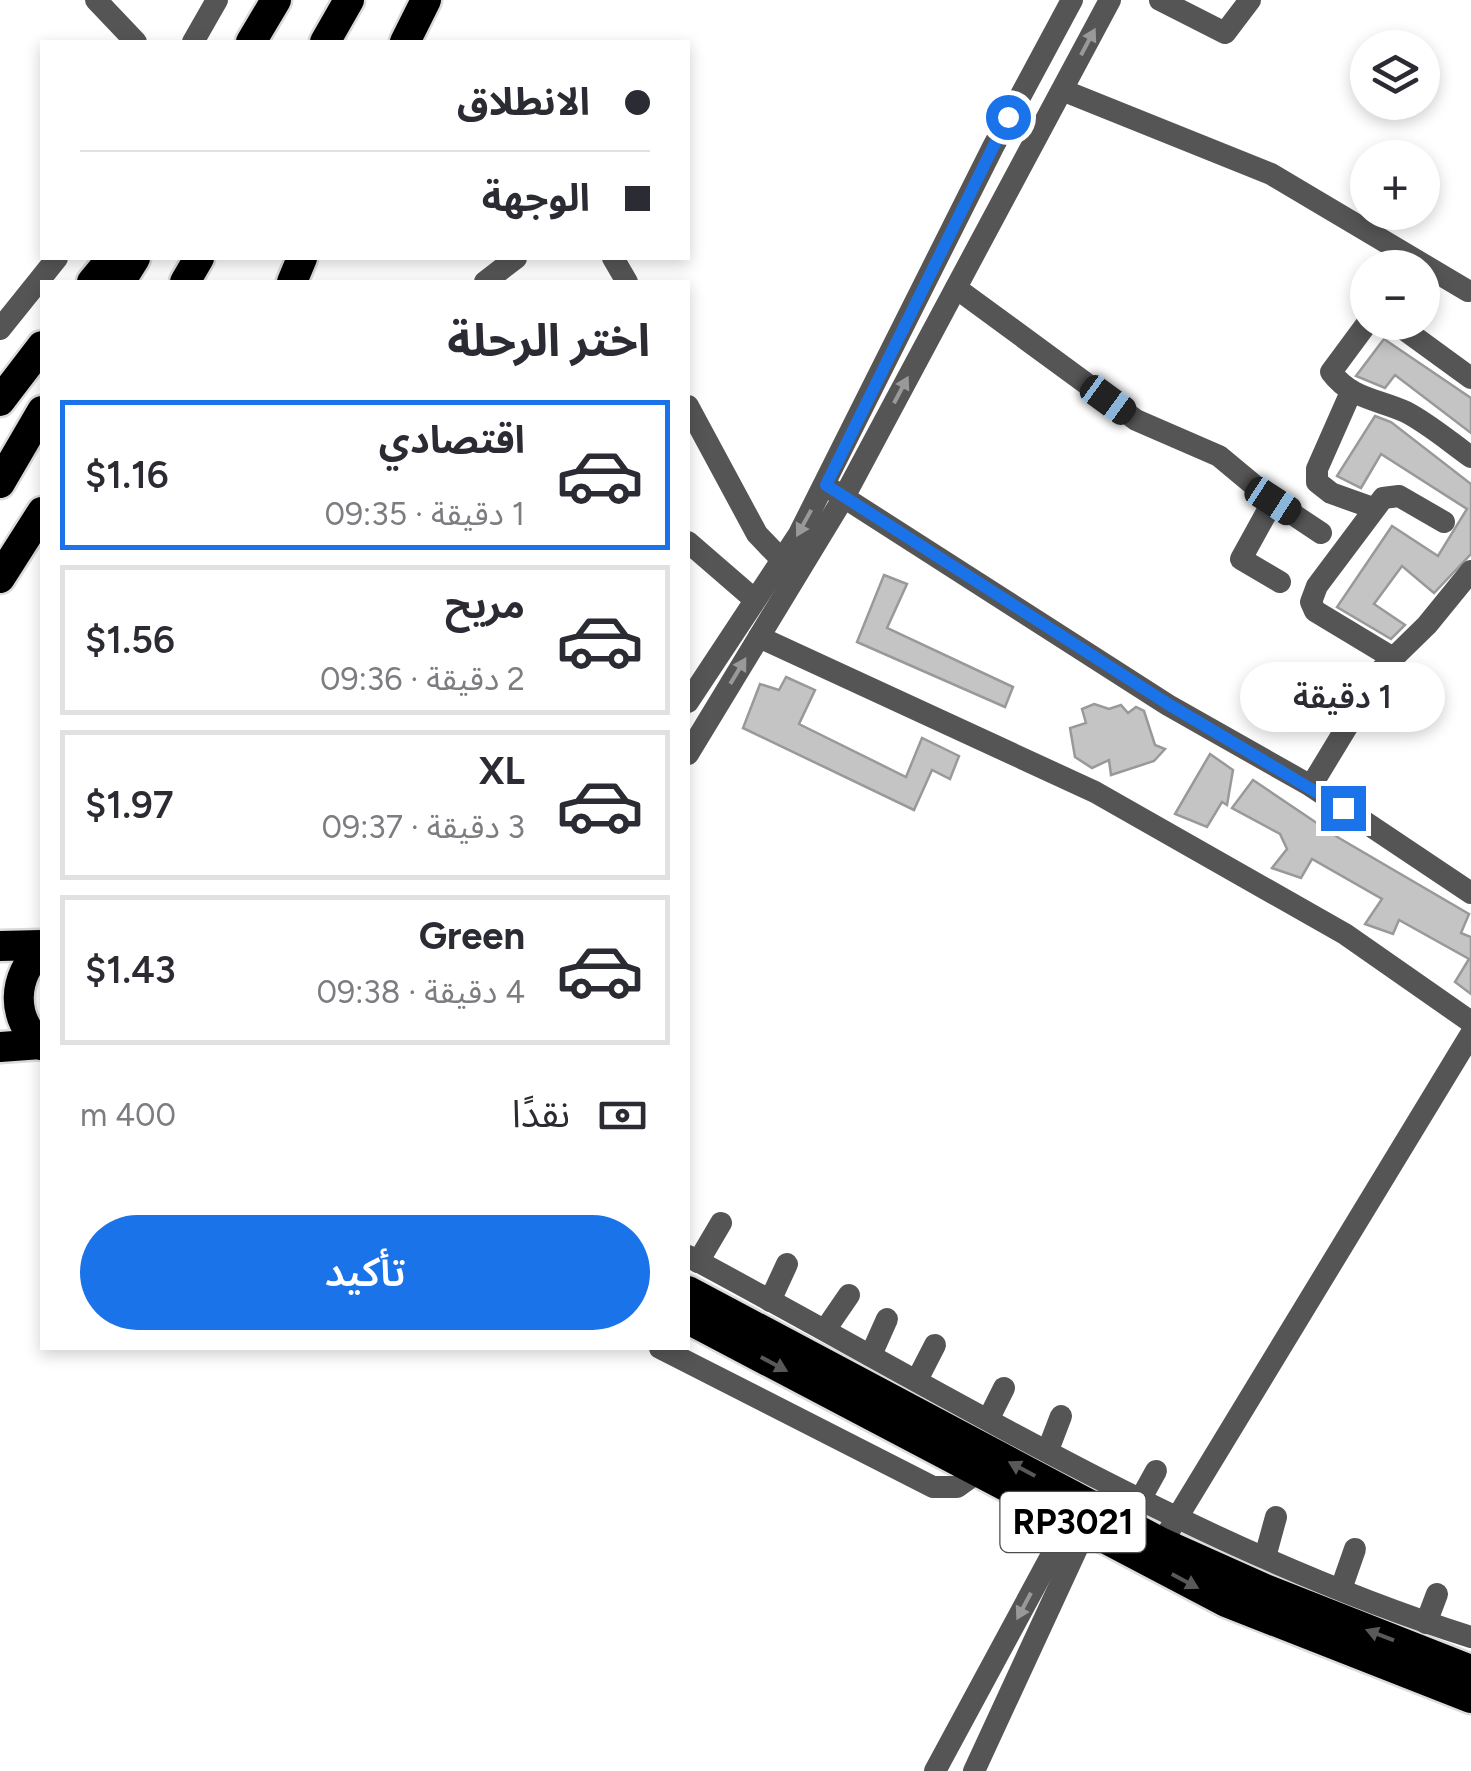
<!DOCTYPE html>
<html lang="ar">
<meta charset="utf-8">
<style>
:root{--surface:#fff;--page:#f7f7f7;--text:#2b2b33;--muted:#7c7c81;--line:#e1e1e2;--accent:#1a73e8}
body{margin:0;font-family:Figtree,"Noto Sans Arabic",sans-serif;background:var(--page);color:var(--text);direction:rtl;height:100vh;display:flex;flex-direction:column;font-size:38px;white-space:nowrap}
*{box-sizing:border-box;margin:0}
p{font-size:32px;color:var(--muted)}
.icon{flex:none;width:55px;height:55px;fill:none;stroke:currentColor;stroke-width:2;stroke-linecap:round;stroke-linejoin:round}
.map{position:relative;flex:1;overflow:hidden;direction:ltr}
.side{position:absolute;left:40px;top:280px;width:650px;height:1070px;display:flex;flex-direction:column;background:var(--surface);border-radius:0px;box-shadow:0 5px 15px #0003;direction:rtl}
.side>*{flex:none}
.top-card{position:absolute;left:40px;top:40px;width:650px;height:220px;border-radius:0px;box-shadow:0 5px 15px #0003;direction:rtl;display:grid;align-content:center;height:220px;padding:0 40px;background:var(--surface)}
.fabs{position:absolute;left:1350px;top:30px;display:grid;gap:20px}
.fabs a{display:grid;place-items:center;width:90px;height:90px;border-radius:50%;background:var(--surface);box-shadow:0 5px 15px #0003;font-size:50px}
.end{position:absolute;width:45px;height:45px;margin:-22px;border:12px solid #1a73e8;background:#fff;box-shadow:0 0 0 5px #fff}
.from{border-radius:50%}
.bubble{position:absolute;height:70px;border-radius:35px;background:var(--surface);box-shadow:0 5px 15px #0003;font-size:32px;font-weight:600;line-height:70px;text-align:center;direction:rtl}
.car{position:absolute;width:30px;height:60px;margin:-30px -15px;border-radius:12px;box-shadow:0 0 8px 2px #0007;background:linear-gradient(#222 24%,#8ab4d8 0 40%,#222 0 76%,#8ab4d8 0 86%,#222 0)}
.top-card b{display:flex;align-items:center;gap:35px;height:95px;font-size:38px}
.top-card b+b{border-top:2px solid var(--line)}
.top-card i{width:25px;height:25px;background:var(--text)}
ul{padding:0;list-style:none}
li{display:flex;align-items:center;gap:30px;height:150px;margin:0 20px 15px;padding:0 20px;border:5px solid var(--line);border-radius:0px}
li div{flex:1}
li b{display:block;font-size:38px}
li em{font-style:normal;font-weight:600}
li.current{border-color:var(--accent)}
li>.icon{width:90px;height:90px;stroke-width:1.5}
h2{padding:0 40px;font-size:45px;line-height:120px}
.pay{display:flex;align-items:center;gap:25px;height:110px;padding:0 40px;font-size:38px}
.pay p{margin-inline-start:auto}
.cta{display:flex;gap:20px;margin-top:auto;padding:20px 40px}
.cta a{flex:1;height:115px;border-radius:60px;background:var(--accent);color:#fff;font-size:40px;font-weight:600;line-height:115px;text-align:center}
.map>svg:first-child{display:block}
.building{fill:#c4c4c4;stroke:#999;stroke-width:2.5}
.lines{fill:none;stroke-linecap:round;stroke-linejoin:round}
.highway-casing{stroke:#dbdbdb;stroke-width:35}
.minor{stroke:#555;stroke-width:22}
.highway{stroke:#000;stroke-width:30}
.oneway{fill:#999}
.oneway2{fill:#595959}
.route{stroke:#1a73e8;stroke-width:12}
.labels{text-anchor:middle;dominant-baseline:central;stroke-width:8;stroke-linejoin:round;paint-order:stroke}
.shield{fill:#fff;stroke:#4c4c4c;stroke-width:2.5}
.shield-label{font-size:35px;font-weight:bold;fill:#000}
</style>
<div class="map">
<svg width="1471" height="1771" viewBox="0 0 1471 1771">
<rect width="100%" height="100%" fill="#fff"/>
<g class="building">
<path d="M1384,339L1471,398V433L1395,375L1385,388L1356,376Z"/>
<path d="M1375,416L1391,422L1471,484V554L1434,593L1402,566L1374,604L1405,625L1391,639L1337,607L1392,526L1438,556L1467,509L1381,454L1361,488L1337,476Z"/>
<path d="M884,575L907,584L887,628L1013,687L1005,707L857,642Z"/>
<path d="M786,677L815,690L799,724L906,777L922,738L959,756L950,779L932,770L914,810L743,728L760,684L779,690Z"/>
<path d="M1094,704L1109,709L1121,705L1128,713L1136,707L1144,711L1155,745L1165,749L1154,761L1111,775L1109,760L1092,768L1075,757L1070,728L1086,723L1082,709Z"/>
<path d="M1210,754L1233,770L1227,805L1222,802L1207,827L1175,814Z"/>
<path d="M1253,780L1339,838L1469,914L1461,933L1471,937V994L1455,982L1469,959L1399,920L1393,934L1365,924L1382,899L1312,859L1301,878L1272,868L1287,849L1280,834L1232,808Z"/>
</g>
<g class="lines">
<g class="highway-casing">
<g id="highway">
<path d="M251,42L276,0"/>
<path d="M325,42L349,0"/>
<path d="M405,42L426,0"/>
<path d="M92,282L112,258"/>
<path d="M120,282L135,258"/>
<path d="M185,282L199,258"/>
<path d="M292,282L302,258"/>
<path d="M0,401L42,346"/>
<path d="M0,483L42,411"/>
<path d="M0,578L42,512"/>
<path d="M0,946L42,945"/>
<path d="M42,949C12,976 10,1019 42,1045"/>
<path d="M0,1047L41,1044"/>
<path d="M688,1291L1162,1543L1265,1589L1471,1670"/>
<path d="M688,1319L1226,1602L1471,1698"/>
</g>
</g>
<g class="minor">
<path d="M96,0L136,42"/>
<path d="M1160,0L1225,33L1250,0"/>
<path d="M193,42L217,0"/>
<path d="M1062,90L1271,174L1468,291"/>
<path d="M613,258L627,282"/>
<path d="M485,282L516,258"/>
<path d="M956,288L1136,420L1219,456L1273,501L1321,533"/>
<path d="M1368,322L1331,372C1351,399 1378,399 1406,412C1429,424 1450,442 1471,457"/>
<path d="M1394,322L1471,378"/>
<path d="M0,329L57,258"/>
<path d="M1351,392L1317,469V482L1331,493L1373,508"/>
<path d="M688,406L757,534L782,560"/>
<path d="M831,489L1168,705L1311,786L1471,893"/>
<path d="M1273,501L1241,559L1280,582"/>
<path d="M688,542L755,600"/>
<path d="M759,637L1095,792L1345,934L1471,1022"/>
<path d="M1393,658L1315,611L1311,602L1317,586L1383,498L1399,496L1444,522"/>
<path d="M688,702L799,534L993,147L1072,0"/>
<path d="M688,754L844,497L1110,0"/>
<path d="M1311,786L1382,669L1427,625L1471,571"/>
<path d="M688,1256C943,1392 1194,1549 1471,1637"/>
<path d="M698,1262L721,1223"/>
<path d="M770,1301L787,1264"/>
<path d="M825,1330L849,1295"/>
<path d="M660,1348L933,1487H957L978,1472"/>
<path d="M871,1355L887,1319"/>
<path d="M917,1380L935,1345"/>
<path d="M989,1418L1004,1388"/>
<path d="M1048,1450L1061,1416"/>
<path d="M1140,1500L1156,1471"/>
<path d="M1169,1531L1471,1034"/>
<path d="M1265,1557L1276,1517"/>
<path d="M1341,1589L1355,1549"/>
<path d="M1426,1623L1437,1594"/>
<path d="M935,1771L1070,1521"/>
<path d="M974,1771L1086,1529"/>
</g>
<use href="#highway" class="highway"/>
</g>
<defs><path id="oneway-solid" d="M-6-.8H1V-3.2L6.5 0L1 3.2V.8H-6Z" transform="scale(2.5)"/></defs>
<g class="oneway">
<use href="#oneway-solid" transform="translate(1088 42) rotate(-62)"/>
<use href="#oneway-solid" transform="translate(901 390) rotate(-62)"/>
<use href="#oneway-solid" transform="translate(804 523) rotate(119)"/>
<use href="#oneway-solid" transform="translate(738 671) rotate(-59)"/>
<use href="#oneway-solid" transform="translate(1024 1606) rotate(118)"/>
</g>
<g class="oneway2">
<use href="#oneway-solid" transform="translate(774 1364) rotate(28)"/>
<use href="#oneway-solid" transform="translate(1022 1469) rotate(-152)"/>
<use href="#oneway-solid" transform="translate(1185 1581) rotate(28)"/>
<use href="#oneway-solid" transform="translate(1380 1635) rotate(-159)"/>
</g>
<g class="lines">
<path class="route" d="M1008,117L826,485L1168,704L1343,808"/>
</g>
<g class="labels">
<rect class="shield" x="1000.5" y="1492" width="145" height="60" rx="8"/>
<g class="shield-label">
<text x="1073" y="1522">RP3021</text>
</g>
</g>
</svg>
<div class="fabs">
<a><svg class="icon" aria-label="layers" viewBox="0 0 24 24"><path d="M12 4l9 5-9 5-9-5zM3 14l9 5 9-5"/></svg></a>
<a>+</a>
<a>−</a>
</div>
<i class="end from" style="left:1008px;top:117px"></i>
<i class="end" style="left:1343px;top:808px"></i>
<div class="bubble" style="left:1240px;top:662px;width:205px">1 دقيقة</div>
<i class="car" style="left:1108px;top:400px;rotate:126deg"></i>
<i class="car" style="left:1273px;top:501px;rotate:123deg"></i>
<div class="top-card">
<b><i class="from"></i>الانطلاق</b>
<b><i></i>الوجهة</b>
</div>
<section class="side">
<h2>اختر الرحلة</h2>
<ul>
<li class="current"><svg class="icon" aria-label="car" viewBox="0 0 24 24"><path d="M5 17H2v-5l4-1 3-4h7l3 4 3 1v5h-3M9 17h6M6 11h13"/><circle cx="7" cy="17" r="2"/><circle cx="17" cy="17" r="2"/></svg><div><b>اقتصادي</b><p>1 دقيقة · 09:35</p></div><em>$1.16</em></li>
<li><svg class="icon" aria-label="car" viewBox="0 0 24 24"><path d="M5 17H2v-5l4-1 3-4h7l3 4 3 1v5h-3M9 17h6M6 11h13"/><circle cx="7" cy="17" r="2"/><circle cx="17" cy="17" r="2"/></svg><div><b>مريح</b><p>2 دقيقة · 09:36</p></div><em>$1.56</em></li>
<li><svg class="icon" aria-label="car" viewBox="0 0 24 24"><path d="M5 17H2v-5l4-1 3-4h7l3 4 3 1v5h-3M9 17h6M6 11h13"/><circle cx="7" cy="17" r="2"/><circle cx="17" cy="17" r="2"/></svg><div><b>XL</b><p>3 دقيقة · 09:37</p></div><em>$1.97</em></li>
<li><svg class="icon" aria-label="car" viewBox="0 0 24 24"><path d="M5 17H2v-5l4-1 3-4h7l3 4 3 1v5h-3M9 17h6M6 11h13"/><circle cx="7" cy="17" r="2"/><circle cx="17" cy="17" r="2"/></svg><div><b>Green</b><p>4 دقيقة · 09:38</p></div><em>$1.43</em></li>
</ul>
<div class="pay"><svg class="icon" aria-label="cash" viewBox="0 0 24 24"><path d="M3 7h18v10H3z"/><circle cx="12" cy="12" r="2"/></svg>نقدًا<p>400 m</p></div>
<div class="cta"><a>تأكيد</a></div>
</section>
</div>
